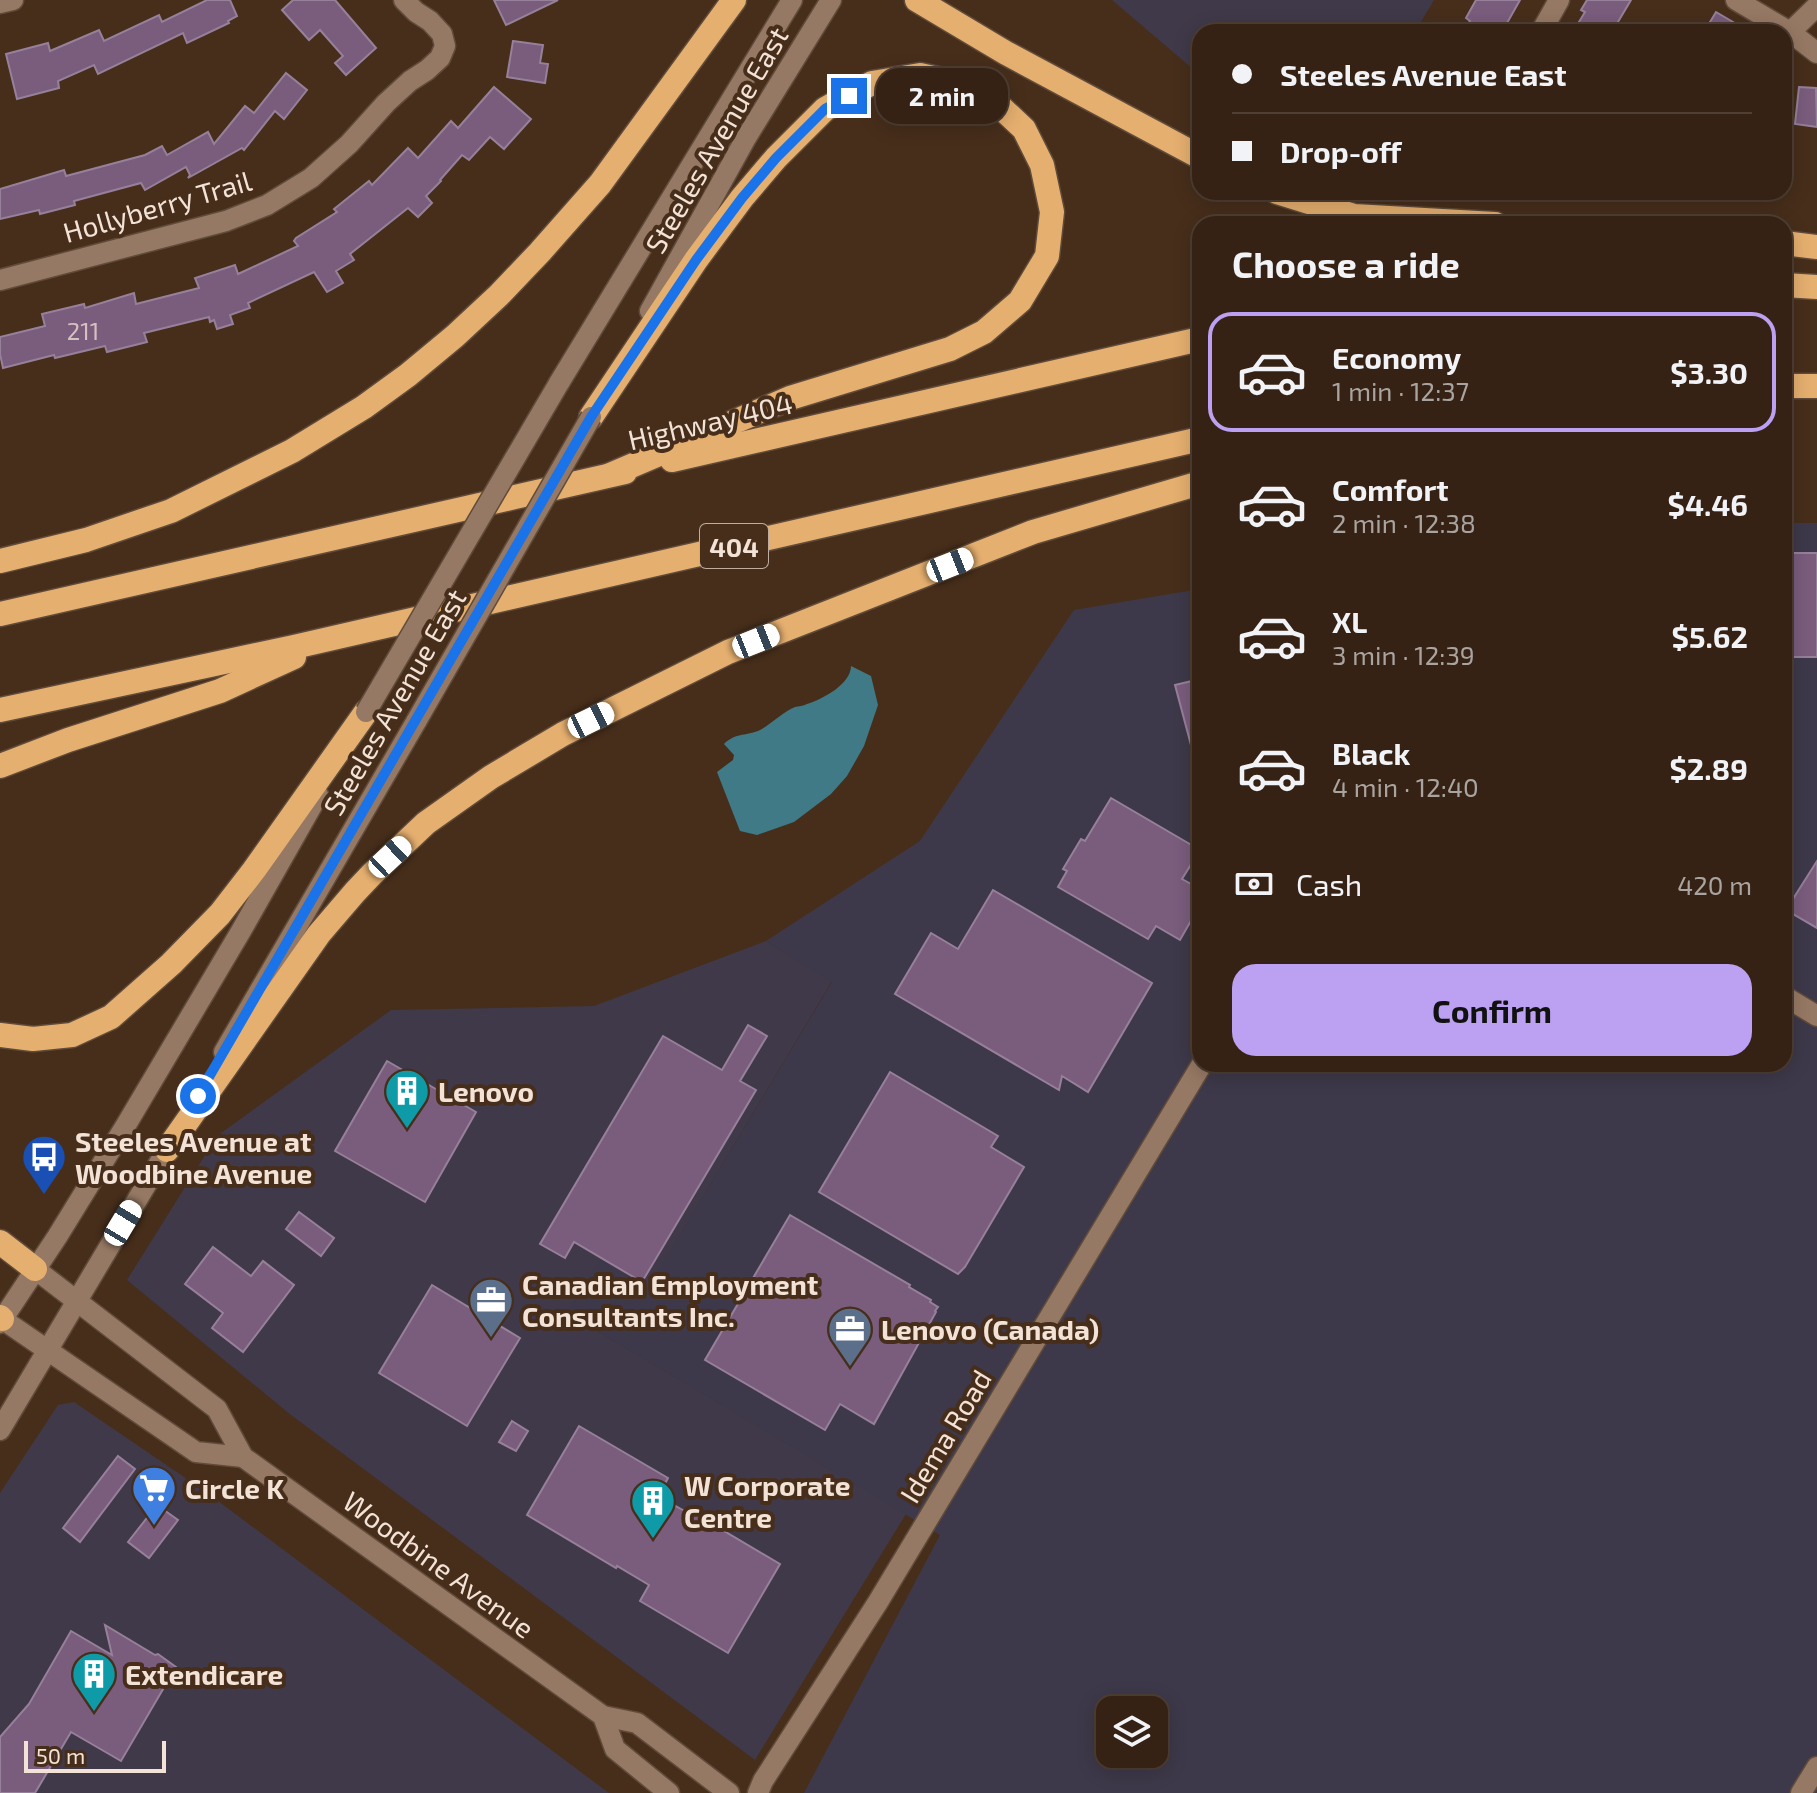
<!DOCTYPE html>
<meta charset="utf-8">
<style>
:root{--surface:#352214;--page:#402f22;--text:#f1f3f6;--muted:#aaa4a0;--line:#4f3f34;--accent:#bca0f2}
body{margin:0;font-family:"Exo 2",sans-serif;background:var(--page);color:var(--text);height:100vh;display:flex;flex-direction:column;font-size:30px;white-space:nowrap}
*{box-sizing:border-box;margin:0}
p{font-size:26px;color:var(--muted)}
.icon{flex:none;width:44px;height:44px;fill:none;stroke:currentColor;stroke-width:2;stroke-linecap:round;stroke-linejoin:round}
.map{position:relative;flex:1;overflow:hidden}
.panel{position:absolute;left:1192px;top:216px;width:600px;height:856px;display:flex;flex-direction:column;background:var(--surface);border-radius:24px;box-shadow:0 4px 20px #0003,0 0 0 2px var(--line)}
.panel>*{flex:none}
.top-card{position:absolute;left:1192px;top:24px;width:600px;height:176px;border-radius:24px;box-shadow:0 4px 20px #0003,0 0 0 2px var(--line);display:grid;align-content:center;height:176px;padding:0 40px;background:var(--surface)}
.tools{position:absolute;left:1096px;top:1696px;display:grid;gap:16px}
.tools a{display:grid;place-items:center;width:72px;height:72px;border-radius:16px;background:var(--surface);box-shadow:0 4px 20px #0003,0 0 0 2px var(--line);font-size:40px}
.scale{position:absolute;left:24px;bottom:20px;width:142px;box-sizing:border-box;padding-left:8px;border:4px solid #f3e3d7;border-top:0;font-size:22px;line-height:28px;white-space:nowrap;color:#f3e3d7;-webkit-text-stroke:6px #472e1b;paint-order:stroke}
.end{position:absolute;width:36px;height:36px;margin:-18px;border:10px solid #1a73e8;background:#fff;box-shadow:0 0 0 4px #fff}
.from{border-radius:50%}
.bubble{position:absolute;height:56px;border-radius:24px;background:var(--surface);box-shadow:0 4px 20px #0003,0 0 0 2px var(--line);font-size:26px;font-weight:700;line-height:56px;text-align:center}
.car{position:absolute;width:24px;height:48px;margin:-24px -12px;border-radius:10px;box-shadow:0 0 6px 2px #0007;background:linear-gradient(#fff 24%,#345 0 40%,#fff 0 76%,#345 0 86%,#fff 0)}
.top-card b{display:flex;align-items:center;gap:28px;height:76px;font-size:30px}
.top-card b+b{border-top:2px solid var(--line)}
.top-card i{width:20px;height:20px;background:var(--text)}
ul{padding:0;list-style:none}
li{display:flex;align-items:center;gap:24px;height:120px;margin:0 16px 12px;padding:0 24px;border:4px solid transparent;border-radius:24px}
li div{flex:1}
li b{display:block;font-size:30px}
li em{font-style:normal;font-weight:700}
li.on{border-color:var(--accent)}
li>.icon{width:72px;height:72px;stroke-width:1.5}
h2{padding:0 40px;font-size:36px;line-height:96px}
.pay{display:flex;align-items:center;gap:20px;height:88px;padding:0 40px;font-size:30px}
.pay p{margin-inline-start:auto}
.primary-button{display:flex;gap:16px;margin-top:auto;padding:16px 40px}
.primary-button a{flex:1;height:92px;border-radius:24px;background:var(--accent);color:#111;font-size:32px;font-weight:700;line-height:92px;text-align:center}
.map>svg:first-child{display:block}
.commercial{fill:#3f3949}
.industrial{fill:#3e394a;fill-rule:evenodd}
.water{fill:#407a86}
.building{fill:#7a5c7d;stroke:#97809a;stroke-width:2}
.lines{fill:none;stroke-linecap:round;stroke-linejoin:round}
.street-casing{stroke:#604b3a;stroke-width:23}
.secondary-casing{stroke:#604b3a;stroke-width:23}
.highway-casing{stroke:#604b3a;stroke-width:27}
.street{stroke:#967964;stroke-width:20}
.secondary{stroke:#967964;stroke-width:20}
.highway{stroke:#e5af6f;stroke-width:24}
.secondary-bridge-casing{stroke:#604b3a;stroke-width:23;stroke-linecap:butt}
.secondary-bridge{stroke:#967964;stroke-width:20}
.route{stroke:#1a73e8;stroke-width:10}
.labels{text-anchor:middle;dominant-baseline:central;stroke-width:8;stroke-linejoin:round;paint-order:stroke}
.number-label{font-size:24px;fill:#d5c1c0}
.shield{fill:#472e1b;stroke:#bfad9f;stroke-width:2}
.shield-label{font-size:26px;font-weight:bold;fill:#f3e3d7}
.street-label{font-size:28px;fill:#f3e3d7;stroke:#472e1b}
.poi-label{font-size:28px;font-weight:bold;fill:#f3e3d7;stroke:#472e1b;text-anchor:start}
</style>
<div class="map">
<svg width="1817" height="1793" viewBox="0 0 1817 1793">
<rect width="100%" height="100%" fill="#472e1b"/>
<g class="commercial">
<path d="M1112,0H1434L1415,32H1200V75Z"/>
<path d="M766,941L832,981L648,1289L567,1313L906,1514L755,1760L291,1415L127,1280L217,1136L391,1010L594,1006Z"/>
<path d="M74,1402L206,1492L609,1793H0V1493L58,1405Z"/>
</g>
<path class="industrial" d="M1784,523H1817V1793H804L940,1535L567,1313L600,1260L648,1288L832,982L766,941L920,841L1074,610L1200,589V1064H1784ZM1110,1710H1154V1754H1110Z"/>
<path class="water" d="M851,666L871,676L878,705L864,746L847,776L831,794L794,822L757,835L740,831L717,772L733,760L734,755L724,744C735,733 745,736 758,731C771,725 782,712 795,707C799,706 803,706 807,704C823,699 851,684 851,666Z"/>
<g class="building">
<path d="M207,0H230L237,16L228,21L229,23L187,43L183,33L98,74L94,65L58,81L59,88L17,99L6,54L48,43L50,51L99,30L104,41L159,15L162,22Z"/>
<path d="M293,0H335L376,48L346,75L335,63L343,56L320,30L309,40L282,10Z"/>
<path d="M494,0H558L506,25Z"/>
<path d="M1476,0H1520L1502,32H1463L1470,21L1466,18Z"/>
<path d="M1587,0H1631L1612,32H1573L1585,12L1581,10Z"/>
<path d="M1716,12L1750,32H1704Z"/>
<path d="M513,41L543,45L540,63L548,64L545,83L507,77Z"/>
<path d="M286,73L307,90L284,119L275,111L244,150L242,148L188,178L190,175L186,167L145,190L141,183L74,201L75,205L40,214L39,210L0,219V189L64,170L66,176L145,155L162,146L167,155L208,132L214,144L245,106L254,113Z"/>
<path d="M494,87L531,119L504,149L490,137L469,160L462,155L440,180L441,181L426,196L432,203L418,217L408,208L350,254L354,260L336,271L343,283L327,292L314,272L248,303L250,308L230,315L233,324L217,329L214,320L210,322L209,317L144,333L147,342L107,352L105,346L55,358L54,355L3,368L0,354V337L45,326L42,314L84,304L85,308L134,293L136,304L199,288L195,278L235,265L238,274L298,246L294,241L296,238L337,212L334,209L369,181L372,185L408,148L418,158L451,121L458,128Z"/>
<path d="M1799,87L1816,88L1817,127L1795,124Z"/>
<rect x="1784" y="553" width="33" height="104"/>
<path d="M1200,679V759L1195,760L1175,685Z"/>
<path d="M1111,798L1200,850L1182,879L1200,889V905L1180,940L1156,926L1148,939L1058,887L1067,871L1063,869L1081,839L1085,841Z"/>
<path d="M1817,861V928L1786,910Z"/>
<path d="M993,890L1152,983L1088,1092L1062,1076L1059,1090L895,994L931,933L958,949Z"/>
<path d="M748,1025L767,1036L740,1081L756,1090L642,1282L574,1242L565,1258L540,1244L663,1036L722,1070Z"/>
<path d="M387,1061L476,1112L425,1202L335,1151Z"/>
<path d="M890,1072L998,1136L991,1147L1024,1167L965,1267L958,1274L819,1192Z"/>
<path d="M299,1212L334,1238L321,1256L286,1229Z"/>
<path d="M790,1215L910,1285L909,1287L931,1300L930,1302L938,1307L935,1311L936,1312L874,1424L840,1404L825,1430L705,1360Z"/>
<path d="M213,1247L251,1276L263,1261L294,1285L243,1352L212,1328L223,1313L185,1284Z"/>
<path d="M432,1285L520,1338L467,1426L379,1373Z"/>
<path d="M512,1421L528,1431L516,1451L499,1442Z"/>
<path d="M579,1426L668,1478L658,1496L690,1514L692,1512L780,1564L728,1653L640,1601L649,1585L617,1566L616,1568L527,1515Z"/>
<path d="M118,1456L135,1469L80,1542L63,1528Z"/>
<path d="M157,1505L178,1520L149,1558L128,1542Z"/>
<path d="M105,1625L155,1655L158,1654L176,1667L121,1761L71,1732L35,1793H0V1737L29,1704L71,1631L112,1655Z"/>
</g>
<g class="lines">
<g class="street-casing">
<g id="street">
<path d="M1736,0L1790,32L1817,53"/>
<path d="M0,3L13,0"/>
<path d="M1541,32L1559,0"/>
<path d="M1784,38L1817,6"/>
<path d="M0,280L226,221L267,205L311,178L349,144L386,103L410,81L427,70L440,58L445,46L442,34L430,21L416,12L404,0"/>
<path d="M1784,996L1817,1016"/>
<path d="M758,1793L763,1781L878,1602L1202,1064"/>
<path d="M1801,1793L1817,1767"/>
</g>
</g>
<g class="secondary-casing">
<g id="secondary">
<path d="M650,311L746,138L831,0"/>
<path d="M559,383L792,0"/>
<path d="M224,1052L417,720"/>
<path d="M35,1269L217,1409L243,1457L603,1716L637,1723L729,1793"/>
<path d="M2,1319L196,1452L243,1457"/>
<path d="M0,1323L57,1237L126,1125L241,931L318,795"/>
<path d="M0,1430L174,1138"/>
<path d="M603,1716L615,1749L669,1793"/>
</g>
</g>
<g class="highway-casing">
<g id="highway">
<path d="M917,0L1006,53L1200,157"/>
<path d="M1277,192L1354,216L1495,224"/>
<path d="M1784,243L1817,247"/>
<path d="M1784,285L1817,287"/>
<path d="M1784,386H1817"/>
<path d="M591,417L696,260L742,198L776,158L825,109L872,83L920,75L965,85L994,101L1024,129L1042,165L1052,212L1047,256L1020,301L984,332L950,349L790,398L610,475"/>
<path d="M672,460L1200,339"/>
<path d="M0,561L86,540L171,511L292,451L364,407L408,375L455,336L499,295L540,252L600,184L734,0"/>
<path d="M0,614L625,472"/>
<path d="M0,710L294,647L1200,439"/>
<path d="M0,766L68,740L220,691L294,657"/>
<path d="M0,1035L33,1039L72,1035L111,1017L171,964L220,914L254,870L366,712"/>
<path d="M167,1150L319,934L355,892L372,874L426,823L491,777L563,734L728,652L1033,532L1200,483"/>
<path d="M0,1242L35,1269"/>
<path d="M0,1317L2,1319"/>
</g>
</g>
<use href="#street" class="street"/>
<use href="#secondary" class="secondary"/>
<use href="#highway" class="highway"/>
<g class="secondary-bridge-casing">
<g id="secondary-bridge">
<path d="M366,712L559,383"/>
<path d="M417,720L591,417"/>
</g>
</g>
<use href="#secondary-bridge" class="secondary-bridge"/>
</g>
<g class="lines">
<path class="route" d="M198,1096L591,417L696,260L742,198L776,158L825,109L849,96"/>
</g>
<defs>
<g id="building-pin" transform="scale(2.3)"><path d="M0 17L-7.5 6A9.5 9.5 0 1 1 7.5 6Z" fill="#0f9aa8" stroke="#472e1b"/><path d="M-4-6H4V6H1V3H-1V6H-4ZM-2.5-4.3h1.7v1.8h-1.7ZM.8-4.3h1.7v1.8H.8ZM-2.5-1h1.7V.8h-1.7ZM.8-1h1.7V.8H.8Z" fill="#fff"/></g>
<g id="bus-pin" transform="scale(2.3)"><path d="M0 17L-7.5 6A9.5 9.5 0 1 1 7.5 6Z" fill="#1a4fb4" stroke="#472e1b"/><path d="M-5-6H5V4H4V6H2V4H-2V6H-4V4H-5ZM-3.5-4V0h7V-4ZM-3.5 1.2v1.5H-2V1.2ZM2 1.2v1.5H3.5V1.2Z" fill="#fff"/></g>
<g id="office-pin" transform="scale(2.3)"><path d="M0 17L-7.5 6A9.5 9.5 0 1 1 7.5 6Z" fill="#5c6f8a" stroke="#472e1b"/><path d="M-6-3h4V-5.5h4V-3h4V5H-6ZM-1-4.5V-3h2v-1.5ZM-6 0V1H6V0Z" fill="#fff"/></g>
<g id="supermarket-pin" transform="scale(2.3)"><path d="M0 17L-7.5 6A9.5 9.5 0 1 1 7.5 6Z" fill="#3f7fe0" stroke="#472e1b"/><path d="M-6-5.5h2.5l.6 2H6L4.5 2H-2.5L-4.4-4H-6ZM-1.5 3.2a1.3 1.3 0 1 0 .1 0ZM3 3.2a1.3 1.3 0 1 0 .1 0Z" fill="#fff"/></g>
</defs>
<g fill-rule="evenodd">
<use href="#building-pin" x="407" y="1091"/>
<use href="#bus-pin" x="44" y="1157"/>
<use href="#office-pin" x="491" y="1300"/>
<use href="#office-pin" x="850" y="1329"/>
<use href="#supermarket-pin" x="154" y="1488"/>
<use href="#building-pin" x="653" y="1501"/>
<use href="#building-pin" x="94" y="1674"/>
</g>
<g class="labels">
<g class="number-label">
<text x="83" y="330">211</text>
</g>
<rect class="shield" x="700" y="524" width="68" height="44" rx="6"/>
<g class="shield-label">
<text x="734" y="546">404</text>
</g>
<g class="street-label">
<text transform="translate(716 140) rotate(-60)">Steeles Avenue East</text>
<text transform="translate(157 206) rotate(-16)">Hollyberry Trail</text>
<text transform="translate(710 421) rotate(-13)">Highway 404</text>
<text transform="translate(394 702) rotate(-60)">Steeles Avenue East</text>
<text transform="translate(945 1436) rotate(-59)">Idema Road</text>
<text transform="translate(439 1564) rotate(36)">Woodbine Avenue</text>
</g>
<g class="poi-label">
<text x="438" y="1091">Lenovo</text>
<text x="75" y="1141">Steeles Avenue at<tspan x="75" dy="32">Woodbine Avenue</tspan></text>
<text x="522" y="1284">Canadian Employment<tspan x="522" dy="32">Consultants Inc.</tspan></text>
<text x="881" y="1329">Lenovo (Canada)</text>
<text x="684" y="1485">W Corporate<tspan x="684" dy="32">Centre</tspan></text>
<text x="185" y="1488">Circle K</text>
<text x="125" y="1674">Extendicare</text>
</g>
</g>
</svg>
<div class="tools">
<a><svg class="icon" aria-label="layers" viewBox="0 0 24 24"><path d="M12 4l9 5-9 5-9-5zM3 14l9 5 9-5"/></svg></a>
</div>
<div class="scale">50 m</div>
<i class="end from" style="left:198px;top:1096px"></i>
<i class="end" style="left:849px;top:96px"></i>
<div class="bubble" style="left:876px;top:68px;width:132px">2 min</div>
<i class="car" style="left:950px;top:565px;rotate:68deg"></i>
<i class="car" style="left:756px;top:641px;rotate:68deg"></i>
<i class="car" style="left:591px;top:720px;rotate:64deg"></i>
<i class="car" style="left:390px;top:857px;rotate:47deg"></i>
<i class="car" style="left:123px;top:1223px;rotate:31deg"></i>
<div class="top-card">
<b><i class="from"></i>Steeles Avenue East</b>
<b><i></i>Drop-off</b>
</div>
<section class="panel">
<h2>Choose a ride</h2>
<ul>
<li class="on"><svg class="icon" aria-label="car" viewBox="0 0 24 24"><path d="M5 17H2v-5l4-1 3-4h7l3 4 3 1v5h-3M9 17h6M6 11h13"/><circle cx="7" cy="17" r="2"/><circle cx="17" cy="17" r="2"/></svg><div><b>Economy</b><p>1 min · 12:37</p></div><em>$3.30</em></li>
<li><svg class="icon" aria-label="car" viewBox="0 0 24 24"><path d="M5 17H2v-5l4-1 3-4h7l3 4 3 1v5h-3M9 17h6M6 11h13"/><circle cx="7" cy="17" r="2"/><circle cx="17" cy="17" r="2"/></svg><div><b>Comfort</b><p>2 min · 12:38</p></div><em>$4.46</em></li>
<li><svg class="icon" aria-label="car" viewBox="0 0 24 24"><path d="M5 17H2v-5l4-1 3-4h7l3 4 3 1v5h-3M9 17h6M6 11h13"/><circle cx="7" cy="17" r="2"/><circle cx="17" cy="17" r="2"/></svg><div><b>XL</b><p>3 min · 12:39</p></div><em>$5.62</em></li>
<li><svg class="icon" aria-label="car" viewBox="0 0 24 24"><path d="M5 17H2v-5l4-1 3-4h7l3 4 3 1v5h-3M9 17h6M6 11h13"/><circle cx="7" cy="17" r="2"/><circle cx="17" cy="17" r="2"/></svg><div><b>Black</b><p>4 min · 12:40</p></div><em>$2.89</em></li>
</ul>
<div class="pay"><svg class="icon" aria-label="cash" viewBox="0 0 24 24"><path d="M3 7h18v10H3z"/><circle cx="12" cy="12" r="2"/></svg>Cash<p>420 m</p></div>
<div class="primary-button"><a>Confirm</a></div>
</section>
</div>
